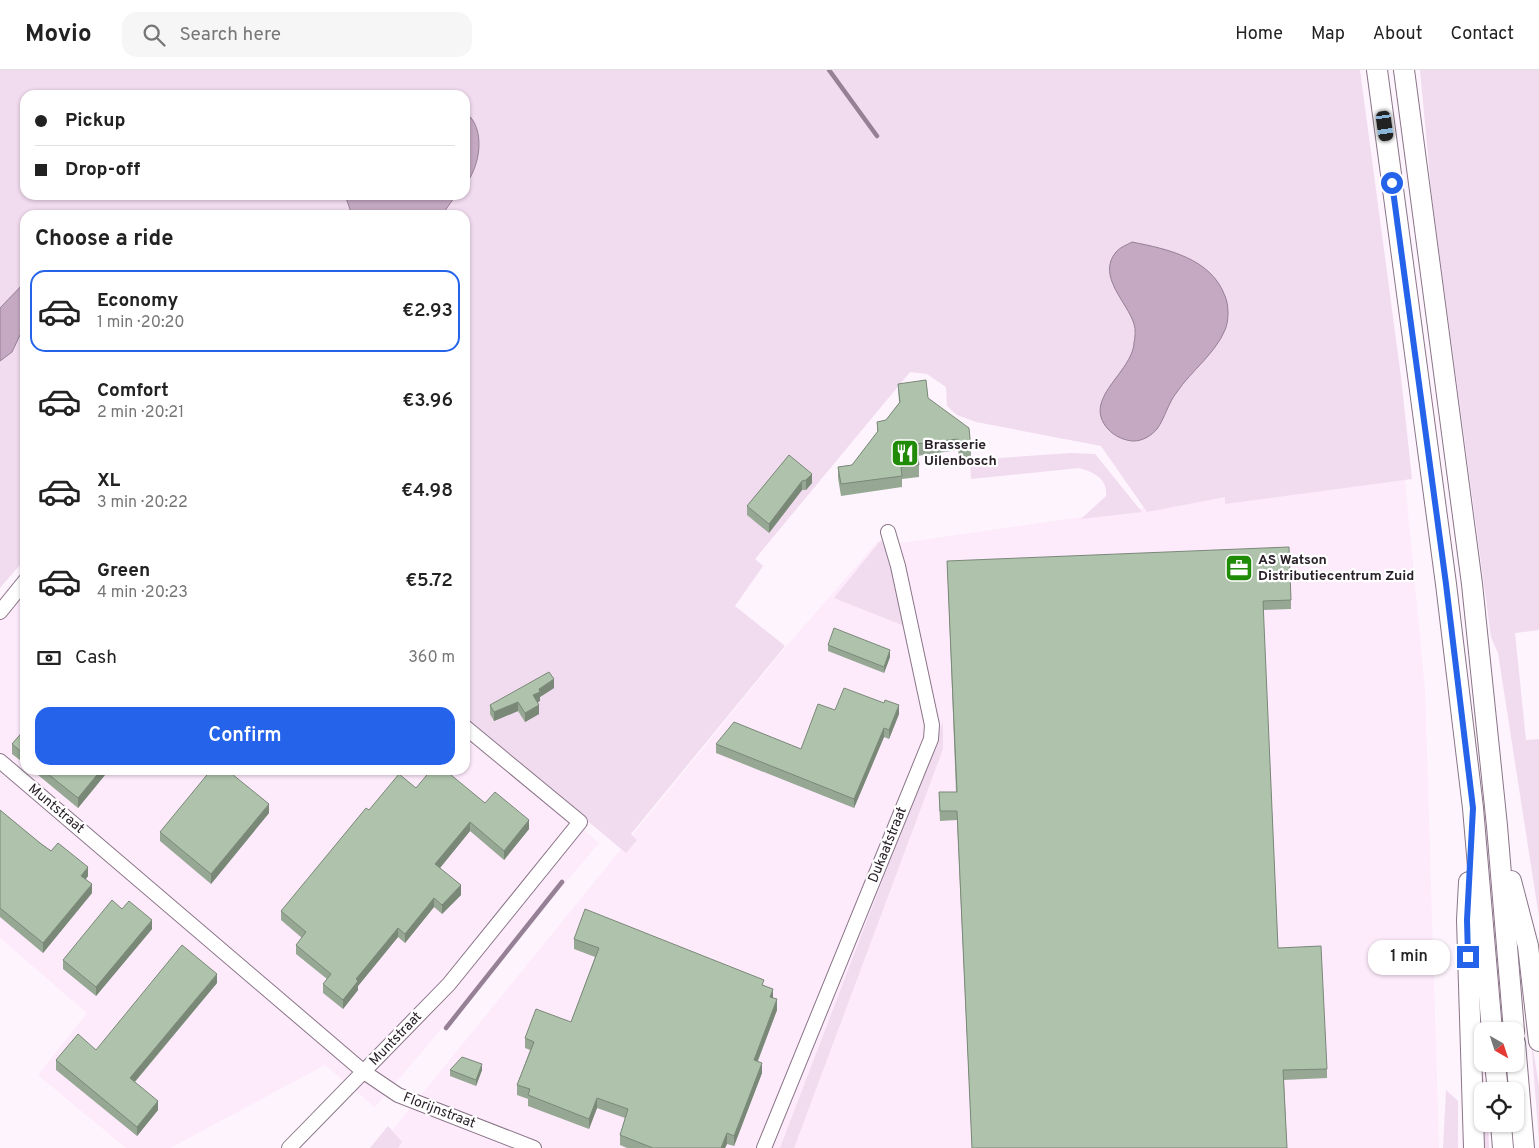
<!DOCTYPE html>
<meta charset="utf-8">
<style>
:root{--surface:#fff;--page:#f6f6f6;--text:#222;--muted:#767676;--line:#e0e0e0;--accent:#2563eb}
body{margin:0;font-family:Overpass,sans-serif;background:var(--page);color:var(--text);height:100vh;display:flex;flex-direction:column;font-size:19px;white-space:nowrap}
*{box-sizing:border-box;margin:0}
p{font-size:16px;color:var(--muted)}
.icon{flex:none;width:28px;height:28px;fill:none;stroke:currentColor;stroke-width:2;stroke-linecap:round;stroke-linejoin:round}
.map{position:relative;flex:1;overflow:hidden}
.details{position:absolute;left:20px;top:140px;width:450px;height:565px;display:flex;flex-direction:column;background:var(--surface);border-radius:15px;box-shadow:0 1px 4px #0004}
.details>*{flex:none}
.banner{position:absolute;left:20px;top:20px;width:450px;height:110px;border-radius:15px;box-shadow:0 1px 4px #0004;display:grid;align-content:center;height:110px;padding:0 15px;background:var(--surface)}
.needle{width:32px;rotate:141deg}
.fabs{position:absolute;left:1474px;top:952px;display:grid;gap:10px}
.fabs a{display:grid;place-items:center;width:50px;height:50px;border-radius:10px;background:var(--surface);box-shadow:0 1px 4px #0004;font-size:25px}
.end{position:absolute;width:22px;height:22px;margin:-11px;border:6px solid #2563eb;background:#fff;box-shadow:0 0 0 2px #fff}
.from{border-radius:50%}
.bubble{position:absolute;height:35px;border-radius:15px;background:var(--surface);box-shadow:0 1px 4px #0004;font-size:16px;font-weight:600;line-height:35px;text-align:center}
.car{position:absolute;width:15px;height:30px;margin:-15px -8px;border-radius:6px;box-shadow:0 0 4px 1px #0007;background:linear-gradient(#222 24%,#8ab4d8 0 40%,#222 0 76%,#8ab4d8 0 86%,#222 0)}
.banner b{display:flex;align-items:center;gap:18px;height:48px;font-size:19px}
.banner b+b{border-top:1px solid var(--line)}
.banner i{width:12px;height:12px;background:var(--text)}
ul{padding:0;list-style:none}
li{display:flex;align-items:center;gap:15px;height:82px;margin:0 10px 8px;padding:0 5px;border:2px solid transparent;border-radius:15px}
li div{flex:1}
li b{display:block;font-size:19px}
li em{font-style:normal;font-weight:600}
li.current{border-color:var(--accent)}
li>.icon{width:45px;height:45px;stroke-width:1.5}
h2{padding:0 15px;font-size:22px;line-height:60px}
.pay{display:flex;align-items:center;gap:12px;height:55px;padding:0 15px;font-size:19px}
.pay p{margin-inline-start:auto}
.action{display:flex;gap:10px;margin-top:auto;padding:10px 15px}
.action a{flex:1;height:58px;border-radius:15px;background:var(--accent);color:#fff;font-size:20px;font-weight:600;line-height:58px;text-align:center}
header{display:flex;align-items:center;gap:30px;box-sizing:border-box;height:70px;padding:0 25px;background:var(--surface);border-bottom:1px solid var(--line)}
header strong{font-size:24px}
nav{display:flex;gap:28px;margin-inline-start:auto;font-size:18px}
.search{width:350px;height:45px;background:var(--page);display:flex;align-items:center;gap:12px;box-sizing:border-box;padding:0 18px;border-radius:15px;color:var(--muted);font-size:19px}
.map>svg:first-child{display:block}
.built{fill:#fdeafb}
.green{fill:#f1dbef;fill-rule:evenodd}
.water{fill:#c5a9c3;stroke:#968095}
.lines{fill:none;stroke-linecap:round;stroke-linejoin:round}
.stream{stroke:#968095;stroke-width:4.5}
.minor-casing{stroke:#8a7588;stroke-width:16}
.highway-casing{stroke:#8a7588;stroke-width:22}
.minor{stroke:#fff;stroke-width:14}
.highway{stroke:#fff;stroke-width:20}
.wall{fill:#96a894}
.shaded-wall{fill:#7a8878}
.building{fill:#afc3ac;stroke:#7a8878}
.route{stroke:#2563eb;stroke-width:6}
.labels{text-anchor:middle;dominant-baseline:central;stroke-width:4.5;stroke-linejoin:round;paint-order:stroke}
.poi-label{font-size:14px;font-weight:bold;fill:#2a2129;stroke:#fff;text-anchor:start}
.street-label{font-size:14px;fill:#2a2129;stroke:#fff}
</style>
<header>
<strong>Movio</strong>
<div class="search"><svg class="icon" aria-label="search" viewBox="0 0 24 24"><circle cx="10" cy="10" r="6"/><path d="M15 15l6 6"/></svg>Search here</div>
<nav><a>Home</a><a>Map</a><a>About</a><a>Contact</a></nav>
</header>
<div class="map">
<svg width="1539" height="1078" viewBox="0 0 1539 1078">
<rect width="100%" height="100%" fill="#fef4fd"/>
<g class="built">
<path d="M1404,401L1425,620L1439,1078H378L779,585L878,471L887,475Z"/>
<path d="M25,498V700H465V659L599,773L375,1037L325,995L170,1078H126L38,1005L87,943L0,868V528Z"/>
</g>
<g class="green">
<path d="M0,0H1360L1401,307L1412,409L1225,434V427L1147,442L1101,376L976,352L957,345L947,336L946,317L927,304L910,302L755,489L763,496L735,536L785,576L631,764L637,770L626,783L465,649V145H25V489L0,518ZM25,25H465V125H25Z"/>
<path d="M1420,0H1539V560L1515,563L1526,670L1539,669V847L1498,583L1491,567L1432,128Z"/>
<path d="M1071,383L1095,384L1142,442L1081,449L1106,426C1108,408 1093,402 1079,398L971,409L970,390Z"/>
<path d="M881,470L889,482L907,557L834,528Z"/>
<path d="M943,652V679L794,1078H780Z"/>
<path d="M1475,913L1485,1021H1482V1054H1488L1489,1078H1475Z"/>
<path d="M1531,967L1539,1016V1073L1531,968Z"/>
<path d="M1446,1020L1458,1031V1078H1443Z"/>
<path d="M388,1056L402,1072L398,1078H370Z"/>
</g>
<g class="water">
<path d="M465,42C487,58 480,97 465,115Z"/>
<path d="M345,125H456L442,145H352Z"/>
<path d="M1132,172C1167,179 1211,188 1225,226C1229,235 1229,251 1225,260C1215,284 1191,301 1177,322C1168,333 1165,348 1157,359C1152,365 1143,371 1134,371C1125,371 1114,366 1108,359C1081,329 1132,303 1134,273C1135,268 1136,259 1134,254C1128,233 1096,206 1116,182C1120,177 1127,175 1132,172Z"/>
<path d="M25,212V261L20,265L12,282L0,291V238Z"/>
</g>
<g class="lines">
<g class="stream">
<path d="M829,0L877,66"/>
<path d="M446,958L562,812"/>
</g>
<g class="minor-casing">
<g id="minor">
<path d="M0,542L25,511"/>
<path d="M0,691L364,1002L398,1025L534,1078"/>
<path d="M289,1078L449,914L580,752L465,657"/>
<path d="M764,1078L931,669L932,655L898,496L888,462"/>
</g>
</g>
<g class="highway-casing">
<g id="highway">
<path d="M1377,0L1446,514L1473,738L1492,961"/>
<path d="M1404,0L1472,514L1497,756L1514,961"/>
<path d="M1511,811L1528,876L1539,971"/>
<path d="M1469,812L1467,850L1474,1078"/>
<path d="M1515,973L1524,1078"/>
<path d="M1495,994L1498,1021"/>
<path d="M1501,1054L1503,1078"/>
</g>
</g>
<use href="#minor" class="minor"/>
<use href="#highway" class="highway"/>
</g>
<g class="wall">
<path d="M898,314L928,328L971,379V391L960,393L958,380L917,386L919,395V407L902,409V417L841,426L838,408V397L852,395L877,363V352L886,350L899,333Z"/>
<path d="M789,385L812,413L806,420H802L769,463L747,445V436Z"/>
<path d="M947,491L1291,530V539L1263,540L1278,878L1327,999V1008L1284,1010L1287,1078H972L957,750L940,751L939,732V722H956Z"/>
<path d="M828,575L890,587L884,603L828,581Z"/>
<path d="M554,618L540,627V631L537,633L539,644L525,652L518,641L494,651L490,644V635Z"/>
<path d="M899,644L889,669L884,667L854,738L716,683V674L801,679Z"/>
<path d="M25,659V694L12,684V674Z"/>
<path d="M32,700H109L78,738Z"/>
<path d="M416,718L529,759L504,790L470,761L440,798L461,825L442,844L434,837L405,873L398,867L358,916V920L343,939L323,923V914L327,909L296,884V875L302,868L281,850V841L369,740Z"/>
<path d="M0,740L40,773L88,806L86,809L92,823L43,883L0,847Z"/>
<path d="M269,743L211,814L160,771V762Z"/>
<path d="M122,839L152,859L96,926L63,899V890Z"/>
<path d="M574,869L764,915L773,928L777,940L758,991L762,1003L734,1076L727,1074L725,1078H627L620,1075V1065L625,1048L597,1038L589,1059L528,1036V1029L517,1025V1015L530,980L525,978V968L571,952L595,887L574,879Z"/>
<path d="M217,913L135,1012L158,1040L137,1066L56,1000V990L96,980Z"/>
<path d="M450,1000H482L476,1016L450,1006Z"/>
</g>
<g class="shaded-wall">
<path d="M812,404V413L806,420V410Z"/>
<path d="M802,411V420L769,463V454Z"/>
<path d="M890,580V587L884,603V597Z"/>
<path d="M554,609V618L540,627V631L533,634V625L539,619Z"/>
<path d="M518,632V641L494,651V642Z"/>
<path d="M539,635V644L525,652V643Z"/>
<path d="M899,635V644L889,669V660Z"/>
<path d="M884,658V667L854,738V729Z"/>
<path d="M101,700H109L78,738V728Z"/>
<path d="M269,734V743L211,814V804Z"/>
<path d="M529,750V759L504,790V781Z"/>
<path d="M470,752V761L435,804V794Z"/>
<path d="M88,797V806L81,815V806Z"/>
<path d="M92,814V823L43,883V873Z"/>
<path d="M461,815V825L442,844V835Z"/>
<path d="M434,828V837L405,873V864Z"/>
<path d="M152,850V859L96,926V917Z"/>
<path d="M398,858V867L358,916V920L343,939V930L356,909Z"/>
<path d="M217,904V913L130,1017V1008Z"/>
<path d="M773,919V929L770,927Z"/>
<path d="M777,929V940L754,1000V990Z"/>
<path d="M762,993V1003L734,1076V1066Z"/>
<path d="M482,994V1000L476,1016V1010Z"/>
<path d="M597,1028V1038L589,1059V1049Z"/>
<path d="M158,1031V1040L137,1066V1057Z"/>
<path d="M727,1063V1074L725,1078H721Z"/>
</g>
<g class="building">
<path d="M926,310L928,328L969,358L971,379L960,381L958,369L916,374L919,395L901,397L902,406L841,414L838,397L852,395L878,361L877,352L886,350L900,332L898,314Z"/>
<path d="M789,385L812,404L806,410L802,411L769,454L747,436Z"/>
<path d="M1289,477L1291,530L1263,531L1278,878L1321,876L1327,999L1283,1000L1287,1078H972L957,741H940L939,722H957L947,491Z"/>
<path d="M834,558L890,580L884,597L828,575Z"/>
<path d="M549,602L554,609L539,619L540,622L533,625L539,635L525,643L518,632L494,642L490,635Z"/>
<path d="M844,618L884,633L885,630L899,635L889,660L884,658L854,729L716,674L734,652L801,679L818,634L835,640Z"/>
<path d="M25,659V685L12,674Z"/>
<path d="M43,700H101L78,728Z"/>
<path d="M211,700H227L269,734L211,804L160,762Z"/>
<path d="M431,700H445L485,733L495,722L529,750L504,781L470,752L435,794L461,815L442,835L434,828L405,864L398,858L356,909L358,911L343,930L323,914L331,904L296,875L306,862L281,841L366,738L369,740L399,704L416,718Z"/>
<path d="M0,740L40,773L51,781L58,773L88,797L81,806L92,814L43,873L0,838Z"/>
<path d="M112,830L122,839L129,831L152,850L96,917L63,890Z"/>
<path d="M585,839L764,910L762,915L773,919L770,927L777,929L754,990L762,993L734,1066L727,1063L721,1078H653L620,1065L628,1039L597,1028L589,1049L528,1025L530,1019L517,1015L534,972L525,968L536,939L571,952L599,878L574,869Z"/>
<path d="M182,875L217,904L130,1008L158,1031L137,1057L56,990L78,964L96,980Z"/>
<path d="M462,987L482,994L476,1010L450,1000Z"/>
</g>
<g class="lines">
<path class="route" d="M1392,113L1446,514L1473,738L1467,850L1468,887"/>
</g>
<defs>
<g id="restaurant-square" transform="scale(1.4375)"><rect x="-9" y="-9" width="18" height="18" rx="4" fill="#208b07" stroke="#fff"/><path d="M-5-6h1v4h1v-4h1v4h1v-4h1v5L-1.5 .5V6h-2V.5L-5-1ZM5-6V6H3V1.5H1.5Q1.5-4 5-6Z" fill="#fff"/></g>
<g id="office-square" transform="scale(1.4375)"><rect x="-9" y="-9" width="18" height="18" rx="4" fill="#208b07" stroke="#fff"/><path d="M-6-3h4V-5.5h4V-3h4V5H-6ZM-1-4.5V-3h2v-1.5ZM-6 0V1H6V0Z" fill="#fff"/></g>
</defs>
<g fill-rule="evenodd">
<use href="#restaurant-square" x="905" y="383"/>
<use href="#office-square" x="1239" y="498"/>
</g>
<g class="labels">
<g class="poi-label">
<text x="924" y="375">Brasserie<tspan x="924" dy="16">Uilenbosch</tspan></text>
<text x="1258" y="490">AS Watson<tspan x="1258" dy="16">Distributiecentrum Zuid</tspan></text>
</g>
<g class="street-label">
<text transform="translate(56 739) rotate(40)">Muntstraat</text>
<text transform="translate(888 775) rotate(-68)">Dukaatstraat</text>
<text transform="translate(396 969) rotate(-46)">Muntstraat</text>
<text transform="translate(439 1041) rotate(21)">Florijnstraat</text>
</g>
</g>
</svg>
<div class="fabs">
<a><svg class="needle" viewBox="-14 -14 28 28"><path d="M0-13l5 13h-10z" fill="#e53935"/><path d="M0 13l5-13h-10z" fill="#767676"/></svg></a>
<a><svg class="icon" aria-label="locate" viewBox="0 0 24 24"><circle cx="12" cy="12" r="6"/><path d="M12 2v4M12 18v4M2 12h4M18 12h4"/></svg></a>
</div>
<i class="end from" style="left:1392px;top:113px"></i>
<i class="end" style="left:1468px;top:887px"></i>
<div class="bubble" style="left:1368px;top:870px;width:82px">1 min</div>
<i class="car" style="left:1385px;top:56px;rotate:172deg"></i>
<div class="banner">
<b><i class="from"></i>Pickup</b>
<b><i></i>Drop-off</b>
</div>
<section class="details">
<h2>Choose a ride</h2>
<ul>
<li class="current"><svg class="icon" aria-label="car" viewBox="0 0 24 24"><path d="M5 17H2v-5l4-1 3-4h7l3 4 3 1v5h-3M9 17h6M6 11h13"/><circle cx="7" cy="17" r="2"/><circle cx="17" cy="17" r="2"/></svg><div><b>Economy</b><p>1 min · 20:20</p></div><em>€2.93</em></li>
<li><svg class="icon" aria-label="car" viewBox="0 0 24 24"><path d="M5 17H2v-5l4-1 3-4h7l3 4 3 1v5h-3M9 17h6M6 11h13"/><circle cx="7" cy="17" r="2"/><circle cx="17" cy="17" r="2"/></svg><div><b>Comfort</b><p>2 min · 20:21</p></div><em>€3.96</em></li>
<li><svg class="icon" aria-label="car" viewBox="0 0 24 24"><path d="M5 17H2v-5l4-1 3-4h7l3 4 3 1v5h-3M9 17h6M6 11h13"/><circle cx="7" cy="17" r="2"/><circle cx="17" cy="17" r="2"/></svg><div><b>XL</b><p>3 min · 20:22</p></div><em>€4.98</em></li>
<li><svg class="icon" aria-label="car" viewBox="0 0 24 24"><path d="M5 17H2v-5l4-1 3-4h7l3 4 3 1v5h-3M9 17h6M6 11h13"/><circle cx="7" cy="17" r="2"/><circle cx="17" cy="17" r="2"/></svg><div><b>Green</b><p>4 min · 20:23</p></div><em>€5.72</em></li>
</ul>
<div class="pay"><svg class="icon" aria-label="cash" viewBox="0 0 24 24"><path d="M3 7h18v10H3z"/><circle cx="12" cy="12" r="2"/></svg>Cash<p>360 m</p></div>
<div class="action"><a>Confirm</a></div>
</section>
</div>
